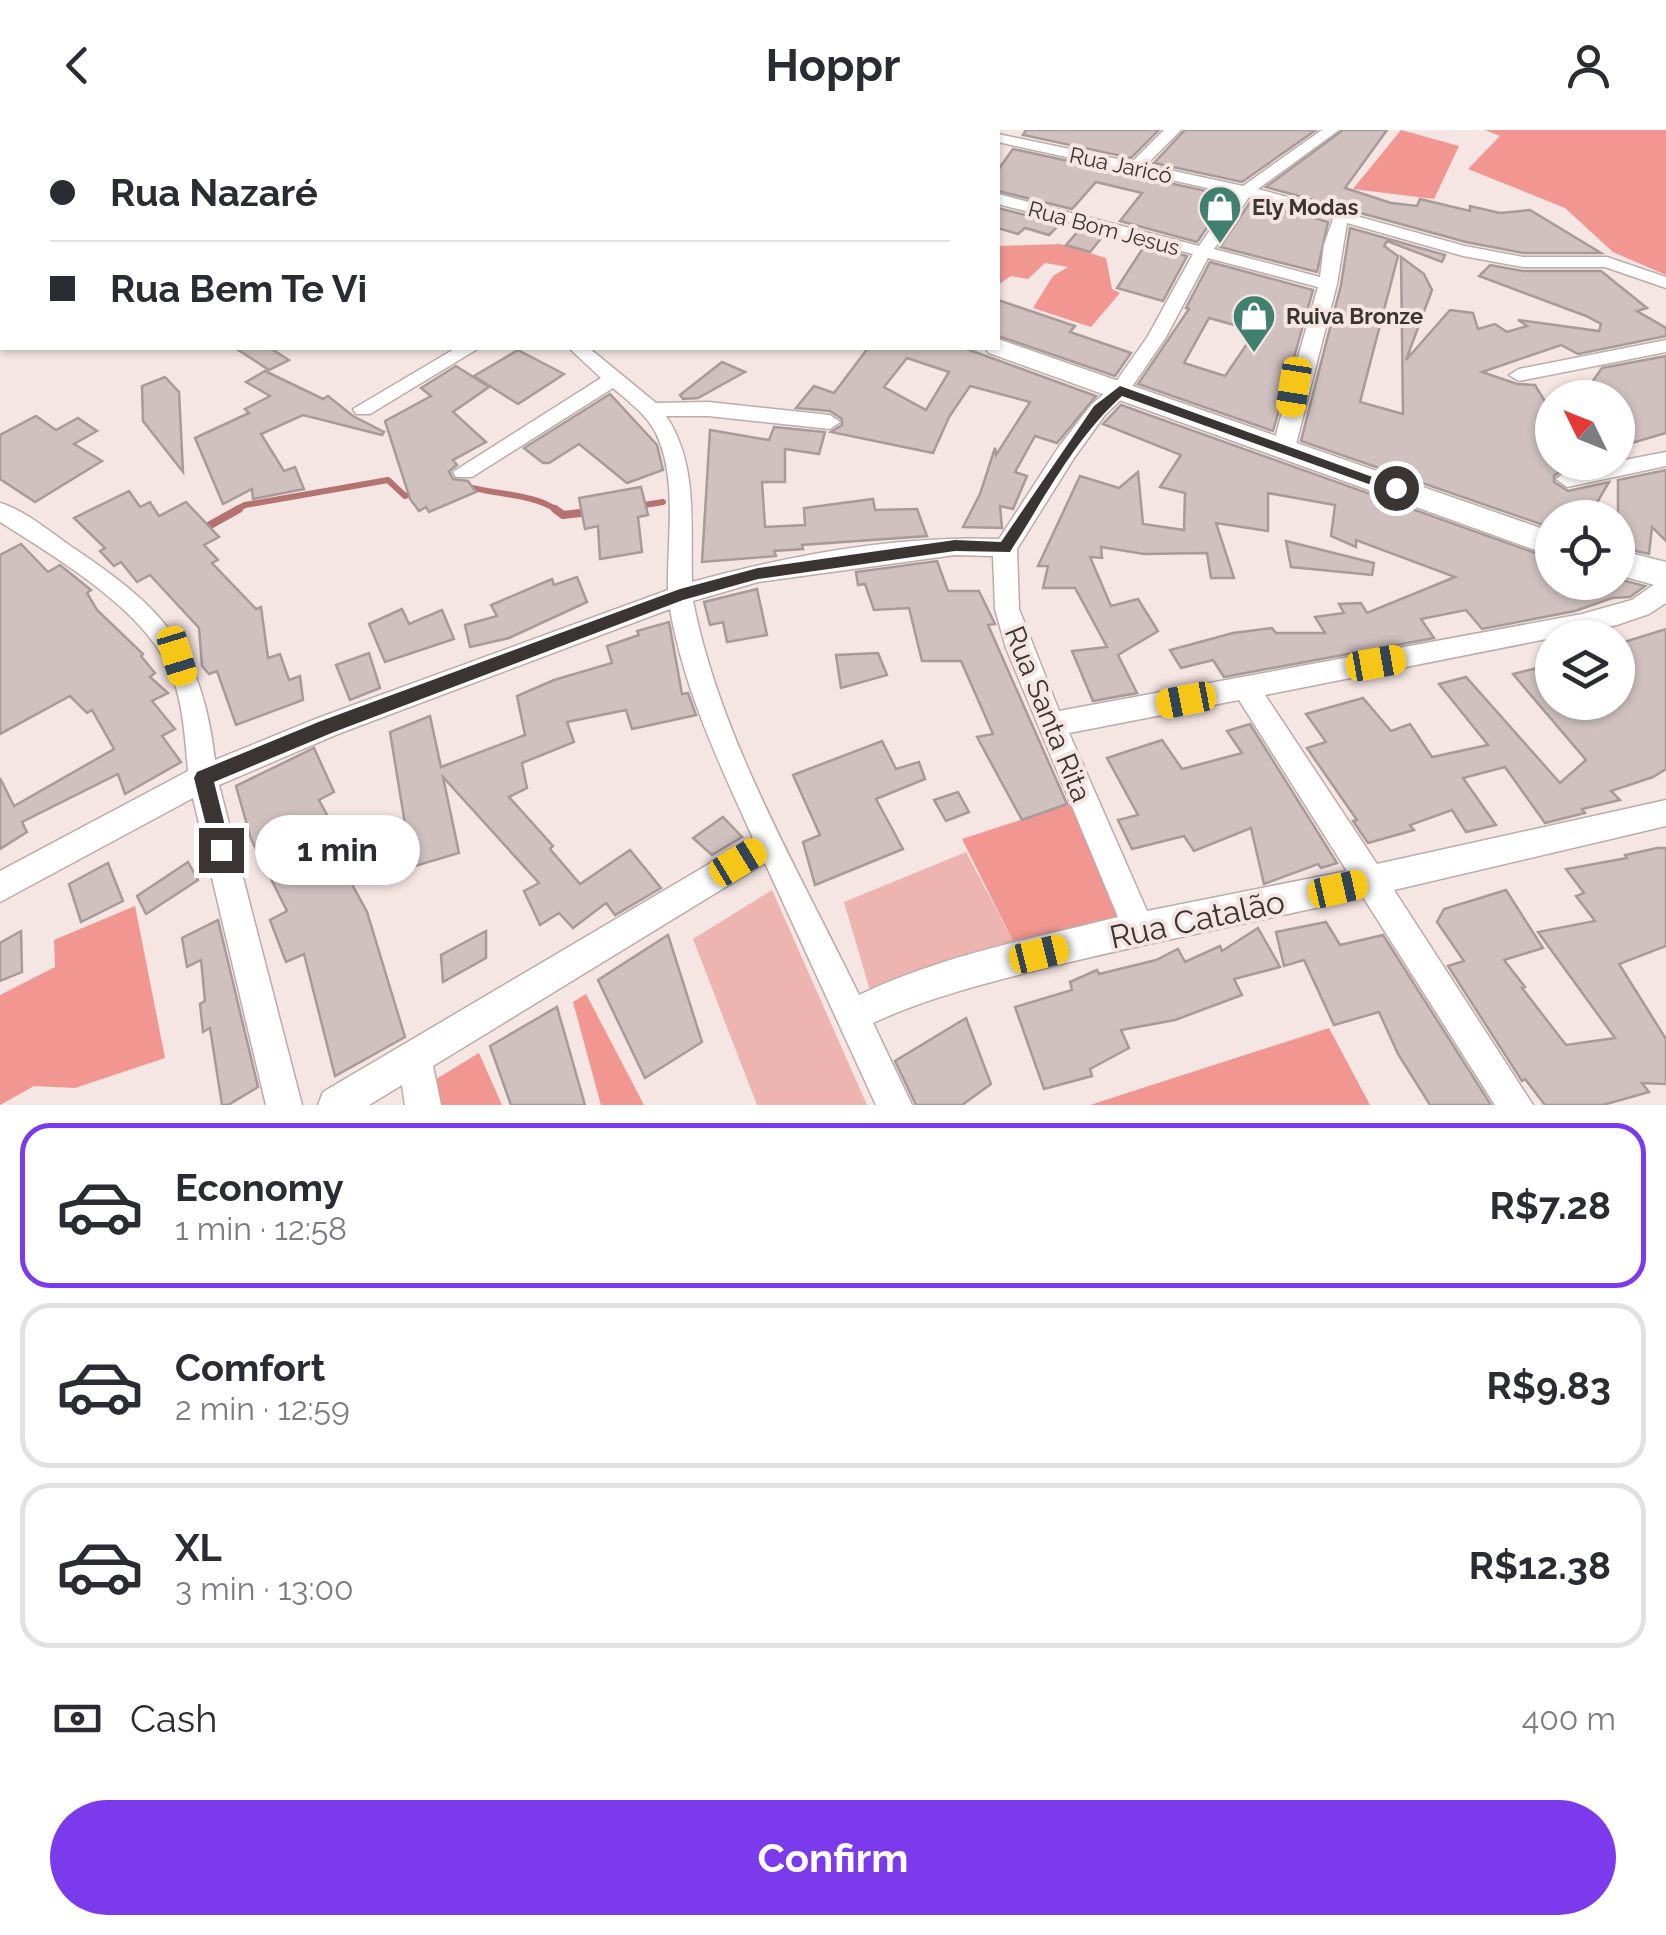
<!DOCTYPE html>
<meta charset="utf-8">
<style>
:root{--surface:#fff;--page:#f2f2f3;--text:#2b2b33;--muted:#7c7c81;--line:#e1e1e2;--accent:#7c3aed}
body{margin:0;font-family:Raleway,sans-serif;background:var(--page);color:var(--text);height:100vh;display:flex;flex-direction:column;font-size:38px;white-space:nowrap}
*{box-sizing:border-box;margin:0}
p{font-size:32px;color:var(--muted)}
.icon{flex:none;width:55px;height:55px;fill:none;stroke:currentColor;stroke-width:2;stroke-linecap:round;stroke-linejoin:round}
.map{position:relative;height:975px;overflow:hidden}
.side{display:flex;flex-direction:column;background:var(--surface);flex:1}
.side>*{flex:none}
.hud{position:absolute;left:0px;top:0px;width:1000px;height:220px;box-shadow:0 2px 8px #0004;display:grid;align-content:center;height:220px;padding:0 50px;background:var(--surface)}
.needle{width:65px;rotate:313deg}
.buttons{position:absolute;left:1535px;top:250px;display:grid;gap:20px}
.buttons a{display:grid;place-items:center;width:100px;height:100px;border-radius:50%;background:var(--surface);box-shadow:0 2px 8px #0004;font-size:50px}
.end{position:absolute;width:45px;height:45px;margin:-22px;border:12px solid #3a3433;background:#fff;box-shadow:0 0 0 5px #fff}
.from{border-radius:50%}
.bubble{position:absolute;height:70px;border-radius:35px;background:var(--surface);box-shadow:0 2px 8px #0004;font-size:32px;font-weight:700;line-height:70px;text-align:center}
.car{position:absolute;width:30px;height:60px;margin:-30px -15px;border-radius:12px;box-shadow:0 0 8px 2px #0007;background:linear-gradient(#f5c518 24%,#345 0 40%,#f5c518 0 76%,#345 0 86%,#f5c518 0)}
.hud b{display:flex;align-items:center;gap:35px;height:95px;font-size:38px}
.hud b+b{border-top:2px solid var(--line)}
.hud i{width:25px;height:25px;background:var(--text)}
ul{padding:18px 0 0;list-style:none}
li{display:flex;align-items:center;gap:30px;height:165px;margin:0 20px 15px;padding:0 30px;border:5px solid var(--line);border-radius:30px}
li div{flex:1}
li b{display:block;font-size:38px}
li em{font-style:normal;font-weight:700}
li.current{border-color:var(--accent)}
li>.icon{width:90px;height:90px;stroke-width:1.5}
.pay{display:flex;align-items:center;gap:25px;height:110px;padding:0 50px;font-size:38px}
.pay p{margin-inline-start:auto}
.primary-button{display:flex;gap:20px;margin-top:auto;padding:20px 50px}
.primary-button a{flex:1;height:115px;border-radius:60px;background:var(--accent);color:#fff;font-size:40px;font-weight:700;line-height:115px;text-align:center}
header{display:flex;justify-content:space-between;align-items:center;height:130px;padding:0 50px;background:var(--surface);font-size:45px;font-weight:700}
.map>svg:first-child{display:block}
.green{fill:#eeb4b0}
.forest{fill:#f19691}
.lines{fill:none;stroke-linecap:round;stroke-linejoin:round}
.stream-far1{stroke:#b4736f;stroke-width:6}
.stream{stroke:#b4736f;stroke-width:8}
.building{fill:#d0c1c0;stroke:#a89a99;stroke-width:2.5;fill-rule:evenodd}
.street-casing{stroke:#bbacaa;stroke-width:3}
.secondary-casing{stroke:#bbacaa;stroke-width:3}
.street{fill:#fff;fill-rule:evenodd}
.secondary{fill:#fff;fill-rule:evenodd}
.route{fill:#3a3433}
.labels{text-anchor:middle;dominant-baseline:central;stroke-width:8;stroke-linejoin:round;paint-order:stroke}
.far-street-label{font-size:22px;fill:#3a3433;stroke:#f5e5e3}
.far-poi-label{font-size:22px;font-weight:bold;fill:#3a3433;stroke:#f5e5e3;text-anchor:start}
.street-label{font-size:28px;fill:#3a3433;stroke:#f5e5e3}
.near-street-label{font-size:32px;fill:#3a3433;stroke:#f5e5e3}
</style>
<header><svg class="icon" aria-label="back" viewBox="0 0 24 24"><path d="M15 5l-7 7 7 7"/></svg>Hoppr<svg class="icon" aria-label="person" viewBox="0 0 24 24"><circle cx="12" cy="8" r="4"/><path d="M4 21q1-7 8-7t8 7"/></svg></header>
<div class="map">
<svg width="1666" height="975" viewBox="0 0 1666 975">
<rect width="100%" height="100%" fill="#f5e5e3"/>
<g class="green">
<path d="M966,722L1013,811L871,864L844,772Z"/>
<path d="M772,760L867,975H757L693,809Z"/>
</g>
<g class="forest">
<path d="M1401,0L1459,16L1434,69L1353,59Z"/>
<path d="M1485,0H1666V145L1613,122L1565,78L1468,39L1500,6Z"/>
<path d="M1060,114L1106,128L1112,159L1120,163L1091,197L1033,178L1053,146L1068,137L1045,133L1028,149L1011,146L998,155V116Z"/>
<path d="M1073,673L1125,785L1013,811L962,709Z"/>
<path d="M135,776L165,928L75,958L34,956L0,975V865L55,837L54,810Z"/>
<path d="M586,864L644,975H601L573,872Z"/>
<path d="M1329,898L1370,975H1090Z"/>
<path d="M479,923L502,975H437L433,951Z"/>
</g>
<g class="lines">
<g class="stream-far1">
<path d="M465,356C495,365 534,363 558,381"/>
<path d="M638,376L663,372"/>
<path d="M234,381L245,375L388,350L405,366L418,362"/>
</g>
<g class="stream">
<path d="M555,379L563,385L589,382"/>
<path d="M203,399L239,379"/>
</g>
</g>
<g class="building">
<path d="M1026,0H1159L1131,28L1023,5Z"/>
<path d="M1185,0H1316L1242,52L1154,33Z"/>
<path d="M1343,0H1387L1345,58L1391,73L1417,76L1420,69L1470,81V76L1500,83L1530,80L1601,123H1523L1466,112L1266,57Z"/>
<path d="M1013,19L1229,66L1197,112L1120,91L1142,63L1096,52L1072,79L998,61V40Z"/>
<path d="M1251,71L1328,92L1317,142L1220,117Z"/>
<path d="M998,78L1060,94L1049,105L1025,98L1018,104L998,98Z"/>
<path d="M1350,98L1445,125L1442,132L1387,111L1384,116L1398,126L1360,272L1403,284L1401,127L1424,144L1432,160L1406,230L1450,180L1473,183L1478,199L1495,194L1507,202L1527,196L1518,190L1599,201L1601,194L1586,186L1479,146L1490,135L1523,141H1601L1647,178L1637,181L1666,198V206L1578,224L1561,215L1482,242L1517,254L1535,255L1552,283V332H1591L1565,338L1554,346V352L1568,361L1609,352L1588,388H1552V398L1301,311L1341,155Z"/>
<path d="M1080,99L1103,106L1090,122L1066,115Z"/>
<path d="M1145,115L1187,126L1163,171L1117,158Z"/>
<path d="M1210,132L1313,160L1273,301L1138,254L1189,179L1186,178ZM1209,188L1256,201L1225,246L1184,233Z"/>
<path d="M998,170L1075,196L1070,202L1131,223L1115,246L998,206Z"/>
<path d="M235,218H270L289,230L269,240Z"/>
<path d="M868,218H964L1096,266L1057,313L1035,306L1015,342L1027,346L1013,379L1000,376L1002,398L963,397L980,364L995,318L996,325L1030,272L970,256L949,287L933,323L831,302L842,295V289L830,281L796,278L814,256L834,263ZM907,228L949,242L926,280L884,257Z"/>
<path d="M518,220L564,244L518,274L474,246Z"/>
<path d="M1666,226V303L1618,317V268H1581L1602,238Z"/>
<path d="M722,232L745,242L698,268L683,269L680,265Z"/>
<path d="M456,236L489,257L453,282L486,312L453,330L457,335L449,341L453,349L468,351L476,362L429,382L426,377L419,381L410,369L385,291L431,266L421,258Z"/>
<path d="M265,241L323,269L328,266L353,286L384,302L382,305L303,285L261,304L284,341L295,337L304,359L253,369L252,359L223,374L195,308L249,283L245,279L270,266L246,252Z"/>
<path d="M165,247L179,262L183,342L143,291L142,256Z"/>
<path d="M610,264L657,315L663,340L627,353L579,314L549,333H543L524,318Z"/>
<path d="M1121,275L1552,429V452H1618V449L1645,456L1630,467L1612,468L1575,481L1482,499L1466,480L1421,489L1434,508L1224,547L1213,530L1181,538L1170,520L1233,503L1272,498L1276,503H1325L1315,487L1344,483L1339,474L1361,473L1367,483L1455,447L1356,410V417L1331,406L1335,375L1268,363V401L1216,393L1234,448H1211L1207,423L1144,424L1101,417L1102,428L1090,427L1111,476L1138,469L1158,501L1118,525L1137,563L1093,571L1072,521L1107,517L1075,458H1043L1048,436H1038L1080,346L1119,358L1138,342L1143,394L1184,400L1185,363L1160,357L1181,325L1103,294Z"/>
<path d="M36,286L56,300L78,288L97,301L74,314L102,331L35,372L0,349V305Z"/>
<path d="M774,297L825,302L819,324L785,319V352H762L765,397L805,395L804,378L873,369L875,380L917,379L927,406L802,415L803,419L774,421L776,426L702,432L710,300L769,310Z"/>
<path d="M1666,340V411L1652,397L1649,424L1618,417V350Z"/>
<path d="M641,357L648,385L638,387L642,422L600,429L598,396L585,399L579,368Z"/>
<path d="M129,361L140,377L150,372L159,386L186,372L219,407L204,415L218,430L212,433L256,479L261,477L268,528L280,524L289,550L300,546L303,570L236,595L217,541L209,544L202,536L199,498L150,445L137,452L121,432L114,436L100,421L105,418L74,388Z"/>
<path d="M1286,411L1374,433L1372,445L1291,437Z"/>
<path d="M21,414L48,442L60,435L91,460L87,463L97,480L143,524L141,526L155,543L150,547L168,563L152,571L175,599L162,606L181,632L125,664L118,644L22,692L27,702L0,719V648L14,676L114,619L92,580L87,583L70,566L0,604V425Z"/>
<path d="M937,431L948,461H979L995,494L988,495L1067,674L1022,690L977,607L993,604L961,531H922L909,478L874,480L865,454L858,455L856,442Z"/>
<path d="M577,447L587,472L509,508L470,517L465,495L497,486L491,475L552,449L554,455Z"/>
<path d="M757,459L767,505L727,512L723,492L710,495L704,472Z"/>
<path d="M402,479L409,494L442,480L454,509L385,532L369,494Z"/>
<path d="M669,492L682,564L688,563L696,585L632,599L626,580L567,592L574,612L522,633L527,658L509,667L553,716L550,719L580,754L630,720L661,758L615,785L606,773L573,798L559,783L540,795L524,761L539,753L443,647L459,723L412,737L390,602L430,586L441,637L525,605L517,566L554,550L612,533L607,516L639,505L637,501Z"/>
<path d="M1666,499V639L1653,647L1611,661L1620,670L1582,679L1585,683L1545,693L1505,637L1463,648L1496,695L1466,702L1452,680L1410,695L1414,700L1368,713L1353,691L1357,690L1307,618L1326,612L1306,584L1363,568L1391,601L1410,594L1432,627L1488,615L1439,554L1466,547L1560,653L1586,630L1513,544L1552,534V572H1618V514Z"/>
<path d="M369,523L380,558L350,570L336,535Z"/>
<path d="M878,523L887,545L841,558L836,525Z"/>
<path d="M1250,594L1337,733L1321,738L1318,734L1264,754L1251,698L1194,721L1184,706L1132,719L1118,690L1138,685L1107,628L1162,610L1182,639L1242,623L1227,601Z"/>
<path d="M882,611L896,639L919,632L925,649L876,669L903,719L815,755L803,712L820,705L793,645Z"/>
<path d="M314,618L334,662L319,670L349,726L340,732L367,782L405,907L335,946L304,824L286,832L270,790L287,781L251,709L236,656Z"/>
<path d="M958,662L969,682L946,691L934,670Z"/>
<path d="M723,687L742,707L712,725L693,708Z"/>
<path d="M1657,718H1666V816L1619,834L1666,909V954L1642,953L1649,962L1603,975H1545L1525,949L1522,951L1448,836L1464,831L1437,792L1444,779L1506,760L1543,818L1504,830L1525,857L1522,858L1566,915L1615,908L1538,802L1595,791L1576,766L1584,763L1566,739L1627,728L1625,725Z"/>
<path d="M188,732L198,750L146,784L137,766Z"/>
<path d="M108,733L123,771L81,792L69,754Z"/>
<path d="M218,790L258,957L228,975H222L210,898L203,902L200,874L205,871L201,830L187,837L182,808Z"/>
<path d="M1326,792L1340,815L1383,805L1491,975H1430L1398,924L1379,882L1334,895L1304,830L1284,836L1276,802Z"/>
<path d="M1258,798L1280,837L1234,849L1242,865L1175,890L1121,900L1129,918L1090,939L1092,946L1044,959L1015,877L1072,860L1070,852L1097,840L1099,844L1156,830L1178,819L1185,832L1220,816L1222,821Z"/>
<path d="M21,801L22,842L0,851V813Z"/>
<path d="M486,801V828L443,852L441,825Z"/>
<path d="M668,805L702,912L645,948L598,850Z"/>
<path d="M557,877L585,975H511L490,916Z"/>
<path d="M966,888L991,954L962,975H916L895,931Z"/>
</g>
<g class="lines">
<g class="street-casing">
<g id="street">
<path d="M186,0H204L205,2H187Z"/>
<path d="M697,0H721L722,2H698Z"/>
<path d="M952,0H977L978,2H953Z"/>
<path d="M1164,0H1181L1146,35L1243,56L1322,0H1339L1258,59L1465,116L1523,127H1607L1666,147V158L1605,137H1523L1463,126L1347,93L1337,154L1295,318L1284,325L1273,318L1278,297L1318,157L1208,128L1166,207L1127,264L1105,285L1074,328L1017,419L1019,479L1059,581L1582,484L1632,470L1666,446V473L1649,484L1617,495L1265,565L1377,734L1666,670V696L1394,760L1533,975H1495L1363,767C1253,793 1143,813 1033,841C979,855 924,869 873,893L912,975H876L765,733L433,936L441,975H405L402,955L369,975H318L323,962L753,708C719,633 684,560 670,479L338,604L219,655L302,975H266L193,668L0,772V741L188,641C185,607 183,568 168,536C140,477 54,426 0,392V373C25,380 50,402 72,417C163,478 202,518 215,630L318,588L668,460C667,411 678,348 656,303C646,284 629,272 613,258L472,347H456L453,342L601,248L569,218H589L656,273L708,272L830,285L840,292L830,299L708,286H666C699,335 690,396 692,452C791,425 896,405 999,409L1058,318L1091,275L1113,256L1148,206L1193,124L998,74V64L1199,116L1235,64L998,12V4L1132,32ZM1249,67L1333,89L1324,115L1320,147L1214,119ZM955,425L993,426L995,479L1006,518L1118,787C1031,809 940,826 859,865C798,739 720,608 693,471L758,452ZM1239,570L1347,741L1147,781L1069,603Z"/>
<path d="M2,39V49L0,50V40Z"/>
<path d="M2,199V211L0,212V200Z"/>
<path d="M1666,210V222L1519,251L1509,245L1519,239Z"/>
<path d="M456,218H479L370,284H356L353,279Z"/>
<path d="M1666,322V336L1567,357L1556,349L1567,341Z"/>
</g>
</g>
<g class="secondary-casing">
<g id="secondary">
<path d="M410,0H435L436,2H412Z"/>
<path d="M998,209L1552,402V426L989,223L985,218H998Z"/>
<path d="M1618,420L1666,432V458L1618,445Z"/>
</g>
</g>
<use href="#street" class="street"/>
<use href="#secondary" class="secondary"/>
</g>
<path class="route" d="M1120,256L1403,358L1391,362L1122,266C1075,308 1044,369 1010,422L955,421L758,449L683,470L334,602L214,652L231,720L228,727H214L194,648L197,642L321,591L680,459L758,438L955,410L1001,412L1094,276Z"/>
<defs>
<g id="shop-pin" transform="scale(2.25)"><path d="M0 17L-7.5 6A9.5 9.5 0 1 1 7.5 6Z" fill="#41806f" stroke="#f5e5e3"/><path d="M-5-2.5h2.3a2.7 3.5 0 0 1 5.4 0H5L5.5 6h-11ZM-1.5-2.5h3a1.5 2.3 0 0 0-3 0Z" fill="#fff"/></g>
</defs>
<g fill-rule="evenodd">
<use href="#shop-pin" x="1220" y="77"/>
<use href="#shop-pin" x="1254" y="186"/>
</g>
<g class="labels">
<g class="far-street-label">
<text transform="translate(1121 35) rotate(12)">Rua Jaricó</text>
<text transform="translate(1104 98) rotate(15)">Rua Bom Jesus</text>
</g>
<g class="far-poi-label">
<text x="1252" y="77">Ely Modas</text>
<text x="1286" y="186">Ruiva Bronze</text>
</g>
<g class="street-label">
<text transform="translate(1048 584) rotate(68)">Rua Santa Rita</text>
</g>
<g class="near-street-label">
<text transform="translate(1197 789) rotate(-12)">Rua Catalão</text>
</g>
</g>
</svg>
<div class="buttons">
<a><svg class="needle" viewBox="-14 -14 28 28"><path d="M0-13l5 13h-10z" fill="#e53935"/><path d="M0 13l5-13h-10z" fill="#7c7c81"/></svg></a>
<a><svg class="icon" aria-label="locate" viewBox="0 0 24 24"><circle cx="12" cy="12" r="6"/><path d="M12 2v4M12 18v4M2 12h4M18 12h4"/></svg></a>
<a><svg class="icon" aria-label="layers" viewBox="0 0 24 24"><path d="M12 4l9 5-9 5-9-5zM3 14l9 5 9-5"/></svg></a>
</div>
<i class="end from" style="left:1396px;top:358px"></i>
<i class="end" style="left:221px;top:720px"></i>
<div class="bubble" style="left:255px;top:685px;width:165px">1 min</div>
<i class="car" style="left:1294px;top:257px;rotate:189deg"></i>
<i class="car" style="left:177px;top:526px;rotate:163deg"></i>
<i class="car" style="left:1376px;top:533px;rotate:80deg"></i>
<i class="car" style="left:1186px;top:570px;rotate:259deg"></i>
<i class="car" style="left:738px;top:732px;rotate:59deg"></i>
<i class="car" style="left:1338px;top:759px;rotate:77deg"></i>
<i class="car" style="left:1039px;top:824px;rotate:76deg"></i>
<div class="hud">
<b><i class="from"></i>Rua Nazaré</b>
<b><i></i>Rua Bem Te Vi</b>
</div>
</div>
<section class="side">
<ul>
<li class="current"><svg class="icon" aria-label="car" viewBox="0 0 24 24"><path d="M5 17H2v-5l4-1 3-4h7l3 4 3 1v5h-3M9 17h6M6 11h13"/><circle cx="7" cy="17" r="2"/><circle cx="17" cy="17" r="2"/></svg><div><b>Economy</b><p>1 min · 12:58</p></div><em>R$7.28</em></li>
<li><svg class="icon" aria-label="car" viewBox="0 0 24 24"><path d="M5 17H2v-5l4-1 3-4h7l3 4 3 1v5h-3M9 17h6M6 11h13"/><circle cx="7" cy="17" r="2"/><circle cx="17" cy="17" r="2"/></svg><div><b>Comfort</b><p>2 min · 12:59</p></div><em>R$9.83</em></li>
<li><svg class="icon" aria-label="car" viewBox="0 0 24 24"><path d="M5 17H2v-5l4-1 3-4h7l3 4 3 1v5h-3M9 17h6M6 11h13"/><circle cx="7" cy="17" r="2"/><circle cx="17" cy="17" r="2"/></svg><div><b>XL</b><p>3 min · 13:00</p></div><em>R$12.38</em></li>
</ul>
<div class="pay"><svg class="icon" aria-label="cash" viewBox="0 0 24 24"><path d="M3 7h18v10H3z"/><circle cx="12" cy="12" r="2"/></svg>Cash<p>400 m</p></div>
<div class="primary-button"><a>Confirm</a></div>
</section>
